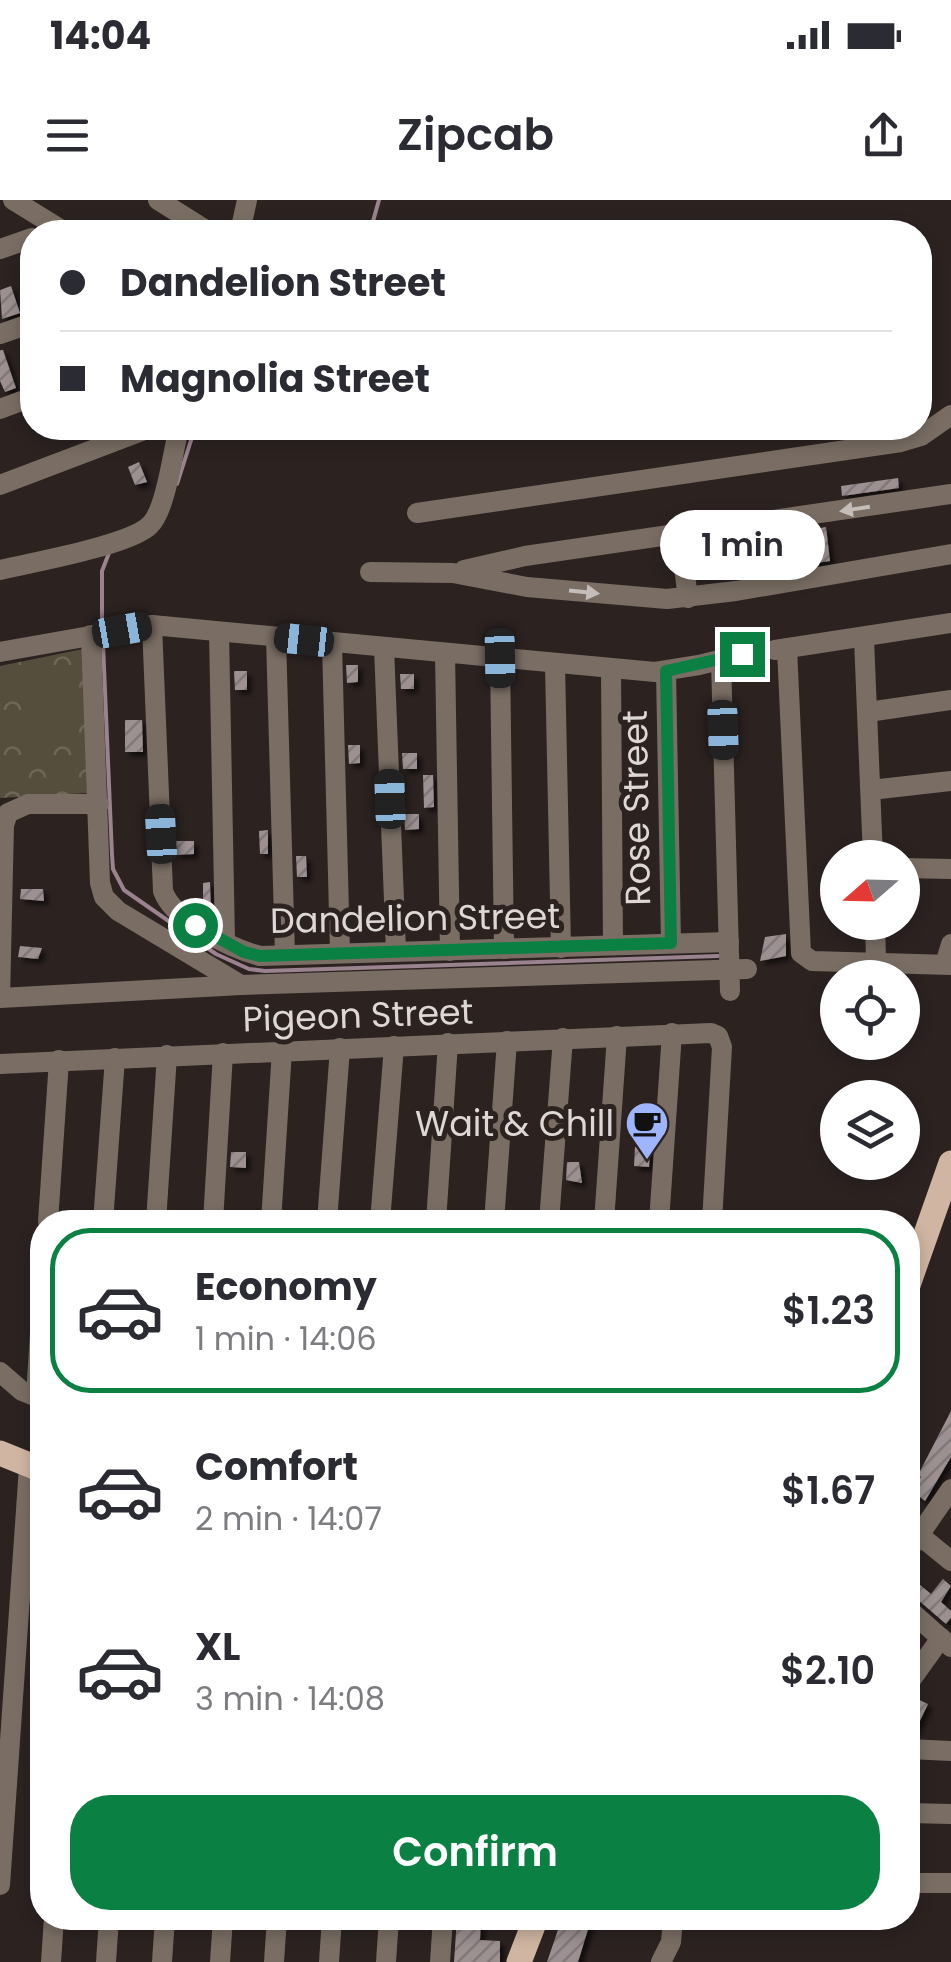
<!DOCTYPE html>
<meta charset="utf-8">
<style>
:root{--surface:#fff;--page:#f7f7f7;--text:#2b2b33;--muted:#7c7c81;--line:#e1e1e2;--accent:#0b8043}
body{margin:0;font-family:Poppins,sans-serif;background:var(--page);color:var(--text);height:100vh;display:flex;flex-direction:column;font-size:38px;white-space:nowrap}
*{box-sizing:border-box;margin:0}
p{font-size:32px;color:var(--muted)}
.icon{flex:none;width:55px;height:55px;fill:none;stroke:currentColor;stroke-width:2;stroke-linecap:round;stroke-linejoin:round}
.map{position:relative;flex:1;overflow:hidden}
.side{position:absolute;left:30px;top:1010px;width:890px;height:720px;display:flex;flex-direction:column;background:var(--surface);border-radius:40px;box-shadow:0 5px 15px #0003}
.side>*{flex:none}
.banner{position:absolute;left:20px;top:20px;width:912px;height:220px;border-radius:40px;box-shadow:0 5px 15px #0003;display:grid;align-content:center;height:220px;padding:0 40px;background:var(--surface)}
.needle{width:65px;rotate:250deg}
.buttons{position:absolute;left:820px;top:640px;display:grid;gap:20px}
.buttons a{display:grid;place-items:center;width:100px;height:100px;border-radius:50%;background:var(--surface);box-shadow:0 5px 15px #0003;font-size:50px}
.end{position:absolute;width:45px;height:45px;margin:-22px;border:12px solid #0b8043;background:#fff;box-shadow:0 0 0 5px #fff}
.from{border-radius:50%}
.bubble{position:absolute;height:70px;border-radius:35px;background:var(--surface);box-shadow:0 5px 15px #0003;font-size:32px;font-weight:600;line-height:70px;text-align:center}
.car{position:absolute;width:30px;height:60px;margin:-30px -15px;border-radius:12px;box-shadow:0 0 8px 2px #0007;background:linear-gradient(#222 24%,#8ab4d8 0 40%,#222 0 76%,#8ab4d8 0 86%,#222 0)}
.banner b{display:flex;align-items:center;gap:35px;height:95px;font-size:38px}
.banner b+b{border-top:2px solid var(--line)}
.banner i{width:25px;height:25px;background:var(--text)}
ul{padding:18px 0 0;list-style:none}
li{display:flex;align-items:center;gap:30px;height:165px;margin:0 20px 15px;padding:0 20px;border:5px solid transparent;border-radius:40px}
li div{flex:1}
li b{display:block;font-size:38px}
li em{font-style:normal;font-weight:600}
li.selected{border-color:var(--accent)}
li>.icon{width:90px;height:90px;stroke-width:1.5}
.action{display:flex;gap:20px;margin-top:auto;padding:20px 40px}
.action a{flex:1;height:115px;border-radius:40px;background:var(--accent);color:#fff;font-size:40px;font-weight:600;line-height:115px;text-align:center}
.status{display:flex;justify-content:space-between;align-items:center;height:70px;padding:0 50px;background:var(--surface);direction:ltr}
.status svg{height:28px;fill:currentColor}
header{display:flex;justify-content:space-between;align-items:center;height:130px;padding:0 40px;background:var(--surface);font-size:45px;font-weight:600}
.map>svg:first-child{display:block}
.forest{fill:url(#forest-crowns)}
.garden{fill:#564e3d}
.lines{fill:none;stroke-linecap:round;stroke-linejoin:round}
.stream{stroke:#9a828e;stroke-width:4}
.building{fill:url(#building-hatch);filter:url(#shadow)}
.minor{stroke:#7a6e64;stroke-width:20}
.major{stroke:#d0b6a2;stroke-width:25}
.oneway{fill:#c4bdb9}
.route{stroke:#0b8043;stroke-width:12}
.labels{text-anchor:middle;dominant-baseline:central;stroke-width:10;stroke-linejoin:round;paint-order:stroke}
.street-label{font-size:35px;fill:#ddd7d5;stroke:#2c2321}
.poi-label{font-size:35px;fill:#ddd7d5;stroke:#2c2321;text-anchor:end}
</style>
<div class="status"><b>14:04</b><svg viewBox="0 0 49 12"><path d="M0 12V9h3v3zM5 12V6h3v6zM10 12V3h3v9zM15 12V0h3v12zM26 1h20v11H26zM47 4h2v5h-2z"/></svg></div>
<header><svg class="icon" aria-label="menu" viewBox="0 0 24 24"><path d="M4 6h16M4 12h16M4 18h16"/></svg>Zipcab<svg class="icon" aria-label="share" viewBox="0 0 24 24"><path d="M12 15V3M7 8l5-5 5 5M5 13v7h14v-7"/></svg></header>
<div class="map">
<svg width="951" height="1762" viewBox="0 0 951 1762">
<defs>
<pattern id="forest-crowns" width="20" height="18" patternUnits="userSpaceOnUse" patternTransform="scale(2.5)"><rect width="20" height="18" fill="#564e3d"/><path d="M2 6a3 3 0 1 1 6 0M12 15a3 3 0 1 1 6 0" fill="none" stroke="#6e6758"/></pattern>
<pattern id="building-hatch" width="6" height="6" patternUnits="userSpaceOnUse" patternTransform="scale(2.5)"><rect width="6" height="6" fill="#9c9091"/><path d="M-1 1l2-2M0 6l6-6M5 7l2-2" fill="none" stroke="#817879"/></pattern>
<filter id="shadow"><feDropShadow dx="4.5" dy="4.5" stdDeviation="2.5" flood-color="#0009"/></filter>
</defs>
<rect width="100%" height="100%" fill="#2c2321"/>
<path class="forest" d="M83,449L87,593L0,598V466Z"/>
<path class="garden" d="M72,473L76,542L29,545L25,476Z"/>
<g class="lines">
<g class="stream">
<path d="M370,32L379,0"/>
<path d="M177,284L195,228"/>
<path d="M102,421V371L109,353"/>
<path d="M103,444L112,655L113,669L124,690L216,754L249,769L265,771L718,756"/>
</g>
</g>
<g class="building">
<path d="M11,86L20,113L2,119L0,90Z"/>
<path d="M0,150H3L16,188L5,192L0,181Z"/>
<path d="M139,262L147,282L135,285L128,267Z"/>
<path d="M898,278L899,288L842,296L841,286Z"/>
<path d="M826,327L830,361L797,366L796,357H800L796,332Z"/>
<path d="M346,465H358V482L347,483Z"/>
<path d="M234,471H247V490H235Z"/>
<path d="M400,474H414V489H401Z"/>
<path d="M125,520H142L143,552H125Z"/>
<path d="M348,545H360V563L349,564Z"/>
<path d="M402,553H417V569H403Z"/>
<path d="M423,575H433L434,607L424,608Z"/>
<path d="M404,614H419V629L405,630Z"/>
<path d="M268,630V654H260L259,631Z"/>
<path d="M176,641H194V654L176,655Z"/>
<path d="M296,656H306L307,677H297Z"/>
<path d="M210,682L211,711L203,712V683Z"/>
<path d="M21,689H43L44,701L20,699Z"/>
<path d="M786,734V756L760,761L765,737Z"/>
<path d="M20,746L42,748L38,759L18,757Z"/>
<path d="M635,947L650,948L649,967L634,966Z"/>
<path d="M231,952H246V968L230,967Z"/>
<path d="M567,962H579L582,983L566,980Z"/>
<path d="M951,1211V1257L925,1301L911,1290L921,1277L918,1275Z"/>
<path d="M943,1379L951,1386L941,1402L951,1411V1418L946,1424L917,1399L908,1396V1388L914,1380L931,1394Z"/>
<path d="M913,1497L928,1504L913,1535H908V1507Z"/>
<path d="M457,1718H481L480,1740L500,1741V1762H454Z"/>
<path d="M562,1718H595L589,1726L578,1762H547Z"/>
</g>
<g class="lines">
<g class="minor">
<path d="M13,0L65,32"/>
<path d="M158,0L209,32"/>
<path d="M240,32L247,0"/>
<path d="M0,49L32,38"/>
<path d="M0,134L32,123"/>
<path d="M0,209L32,197"/>
<path d="M0,285L150,228"/>
<path d="M417,313L901,242L921,236L951,215"/>
<path d="M680,336L688,398"/>
<path d="M0,370C30,363 131,345 150,325C166,310 173,250 179,228"/>
<path d="M464,370L525,356L951,294"/>
<path d="M370,372L453,373L527,387L667,399L736,391L951,354"/>
<path d="M152,425L163,691C173,720 230,748 260,756L729,742"/>
<path d="M219,432L225,741"/>
<path d="M91,435L100,683L104,697L118,711L241,785"/>
<path d="M276,437L285,755"/>
<path d="M864,439L873,658"/>
<path d="M332,443L340,752"/>
<path d="M384,447L396,751"/>
<path d="M787,448L801,753L812,761L951,765"/>
<path d="M775,450L951,423"/>
<path d="M0,452L152,425L655,472L699,465L743,454"/>
<path d="M445,453L450,751"/>
<path d="M500,458L504,749"/>
<path d="M721,460L730,791"/>
<path d="M555,464L561,748"/>
<path d="M611,469L613,745"/>
<path d="M666,471L671,743"/>
<path d="M868,512L951,500"/>
<path d="M871,590L951,581"/>
<path d="M902,668L951,669"/>
<path d="M875,722L876,761"/>
<path d="M945,764L951,744"/>
<path d="M0,798L241,785L747,769"/>
<path d="M0,798L4,625L8,613L28,604H99"/>
<path d="M0,864L711,833L718,836L722,847L712,1022"/>
<path d="M48,1022L59,860"/>
<path d="M103,1022L115,858"/>
<path d="M156,1022L167,855"/>
<path d="M213,1022L223,853"/>
<path d="M271,1022L282,850"/>
<path d="M327,1022L340,848"/>
<path d="M380,1022L394,846"/>
<path d="M436,1022L448,843"/>
<path d="M494,1022L507,841"/>
<path d="M549,1022L563,838"/>
<path d="M604,1022L617,836"/>
<path d="M659,1022L672,833"/>
<path d="M0,1172L22,1191L42,1199"/>
<path d="M36,1197L42,1101"/>
<path d="M908,1326L951,1361"/>
<path d="M908,1351L951,1289"/>
<path d="M908,1409L951,1447"/>
<path d="M908,1484L941,1438"/>
<path d="M908,1549L951,1551"/>
<path d="M908,1613L951,1614"/>
<path d="M908,1683H951"/>
<path d="M0,1685L29,1267"/>
<path d="M51,1762L54,1718"/>
<path d="M106,1762L109,1718"/>
<path d="M162,1762L165,1718"/>
<path d="M220,1762L223,1718"/>
<path d="M274,1762L277,1718"/>
<path d="M329,1762L332,1718"/>
<path d="M386,1762L389,1718"/>
<path d="M440,1762L443,1718"/>
<path d="M661,1762L671,1742L673,1718"/>
</g>
<g class="major">
<path d="M908,1085L951,963"/>
<path d="M0,1253L42,1270"/>
<path d="M519,1762L536,1718"/>
</g>
</g>
<defs><path id="oneway-solid" d="M-6-.8H1V-3.2L6.5 0L1 3.2V.8H-6Z" transform="scale(2.5)"/></defs>
<g class="oneway">
<use href="#oneway-solid" transform="translate(855 309) rotate(171)"/>
<use href="#oneway-solid" transform="translate(584 392) rotate(6)"/>
</g>
<g class="lines">
<path class="route" d="M195,725L244,752L260,756L671,743L666,471L742,454"/>
</g>
<defs>
<g id="cafe-pin" transform="scale(2.25)"><path d="M0 17L-7.5 6A9.5 9.5 0 1 1 7.5 6Z" fill="#9eb4fd" stroke="#2c2321"/><path d="M-5.5-4.5H6V0H3Q3 3.5 0 3.5H-2.5Q-5.5 3.5-5.5 0ZM3-3.2v2h1.7v-2ZM-6 4.5H4V6H-6Z" fill="#111"/></g>
</defs>
<g fill-rule="evenodd">
<use href="#cafe-pin" x="647" y="923"/>
</g>
<g class="labels">
<g class="street-label">
<text transform="translate(636 608) rotate(-91)">Rose Street</text>
<text transform="translate(415 718) rotate(-1)">Dandelion Street</text>
<text transform="translate(358 815) rotate(-2)">Pigeon Street</text>
</g>
<g class="poi-label">
<text x="614" y="923">Wait &amp; Chill</text>
</g>
</g>
</svg>
<div class="buttons">
<a><svg class="needle" viewBox="-14 -14 28 28"><path d="M0-13l5 13h-10z" fill="#e53935"/><path d="M0 13l5-13h-10z" fill="#7c7c81"/></svg></a>
<a><svg class="icon" aria-label="locate" viewBox="0 0 24 24"><circle cx="12" cy="12" r="6"/><path d="M12 2v4M12 18v4M2 12h4M18 12h4"/></svg></a>
<a><svg class="icon" aria-label="layers" viewBox="0 0 24 24"><path d="M12 4l9 5-9 5-9-5zM3 14l9 5 9-5"/></svg></a>
</div>
<i class="end from" style="left:195px;top:725px"></i>
<i class="end" style="left:742px;top:454px"></i>
<div class="bubble" style="left:660px;top:310px;width:165px">1 min</div>
<i class="car" style="left:122px;top:430px;rotate:80deg"></i>
<i class="car" style="left:304px;top:440px;rotate:276deg"></i>
<i class="car" style="left:500px;top:458px;rotate:179deg"></i>
<i class="car" style="left:723px;top:530px;rotate:178deg"></i>
<i class="car" style="left:390px;top:599px;rotate:358deg"></i>
<i class="car" style="left:161px;top:634px;rotate:357deg"></i>
<div class="banner">
<b><i class="from"></i>Dandelion Street</b>
<b><i></i>Magnolia Street</b>
</div>
<section class="side">
<ul>
<li class="selected"><svg class="icon" aria-label="car" viewBox="0 0 24 24"><path d="M5 17H2v-5l4-1 3-4h7l3 4 3 1v5h-3M9 17h6M6 11h13"/><circle cx="7" cy="17" r="2"/><circle cx="17" cy="17" r="2"/></svg><div><b>Economy</b><p>1 min · 14:06</p></div><em>$1.23</em></li>
<li><svg class="icon" aria-label="car" viewBox="0 0 24 24"><path d="M5 17H2v-5l4-1 3-4h7l3 4 3 1v5h-3M9 17h6M6 11h13"/><circle cx="7" cy="17" r="2"/><circle cx="17" cy="17" r="2"/></svg><div><b>Comfort</b><p>2 min · 14:07</p></div><em>$1.67</em></li>
<li><svg class="icon" aria-label="car" viewBox="0 0 24 24"><path d="M5 17H2v-5l4-1 3-4h7l3 4 3 1v5h-3M9 17h6M6 11h13"/><circle cx="7" cy="17" r="2"/><circle cx="17" cy="17" r="2"/></svg><div><b>XL</b><p>3 min · 14:08</p></div><em>$2.10</em></li>
</ul>
<div class="action"><a>Confirm</a></div>
</section>
</div>
